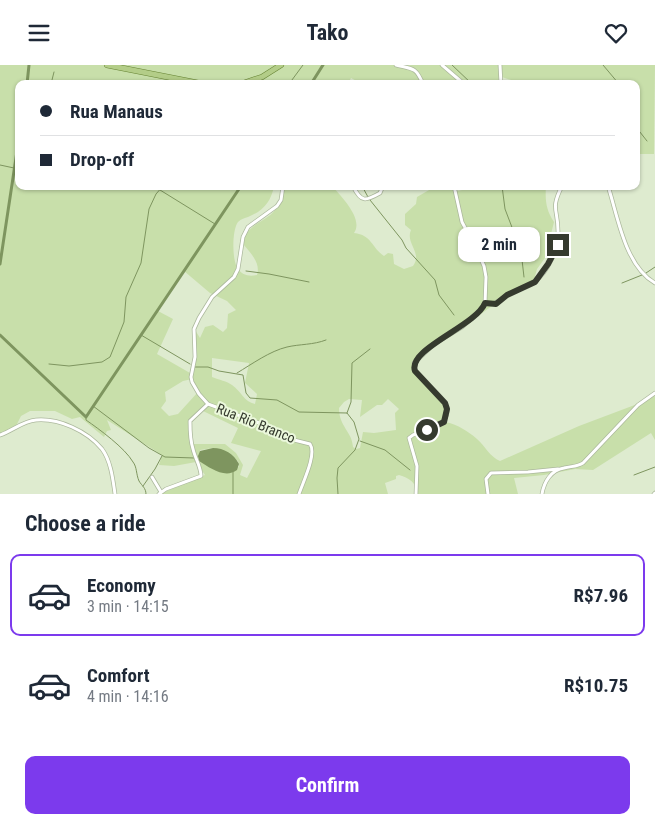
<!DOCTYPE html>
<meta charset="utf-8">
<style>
:root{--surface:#fff;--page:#f2f2f3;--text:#1f2937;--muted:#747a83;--line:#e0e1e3;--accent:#7c3aed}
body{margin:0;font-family:"Roboto Condensed",sans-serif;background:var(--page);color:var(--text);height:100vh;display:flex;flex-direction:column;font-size:19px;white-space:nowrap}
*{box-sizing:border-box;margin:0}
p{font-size:16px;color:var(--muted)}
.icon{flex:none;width:28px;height:28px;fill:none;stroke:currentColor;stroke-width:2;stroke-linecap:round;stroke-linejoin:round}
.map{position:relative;height:429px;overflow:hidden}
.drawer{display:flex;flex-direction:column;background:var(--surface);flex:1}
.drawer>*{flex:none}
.guide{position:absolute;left:15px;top:15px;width:625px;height:110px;border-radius:10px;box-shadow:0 1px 4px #0004;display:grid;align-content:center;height:110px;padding:0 25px;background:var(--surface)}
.end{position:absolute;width:22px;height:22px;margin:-11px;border:6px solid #353a2e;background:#fff;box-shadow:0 0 0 2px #fff}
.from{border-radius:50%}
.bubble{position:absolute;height:35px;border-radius:10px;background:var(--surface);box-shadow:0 1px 4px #0004;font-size:16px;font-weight:700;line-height:35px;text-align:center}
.guide b{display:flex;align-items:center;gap:18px;height:48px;font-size:19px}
.guide b+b{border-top:1px solid var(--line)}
.guide i{width:12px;height:12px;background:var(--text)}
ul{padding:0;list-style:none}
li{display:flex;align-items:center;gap:15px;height:82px;margin:0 10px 8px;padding:0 15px;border:2px solid transparent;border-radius:10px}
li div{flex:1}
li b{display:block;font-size:19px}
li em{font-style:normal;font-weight:700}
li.current{border-color:var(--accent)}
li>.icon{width:45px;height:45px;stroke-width:1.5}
h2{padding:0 25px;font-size:22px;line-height:60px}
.primary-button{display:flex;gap:10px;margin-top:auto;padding:10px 25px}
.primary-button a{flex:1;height:58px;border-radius:10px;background:var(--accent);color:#fff;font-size:20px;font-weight:700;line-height:58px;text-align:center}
header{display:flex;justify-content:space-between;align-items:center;height:65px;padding:0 25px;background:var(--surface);font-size:22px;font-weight:700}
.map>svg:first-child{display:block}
.green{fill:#c8dfaa;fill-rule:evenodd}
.water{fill:#7e955f}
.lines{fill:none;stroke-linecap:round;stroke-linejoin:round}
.stream{stroke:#7e955f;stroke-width:1}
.canal{stroke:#7e955f;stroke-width:3}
.minor-casing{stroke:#acb89d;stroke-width:4.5}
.primary-casing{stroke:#668334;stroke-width:6}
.minor{stroke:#fff;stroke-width:3}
.primary{stroke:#b3cd88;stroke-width:5}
.route{stroke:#353a2e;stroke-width:6}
.labels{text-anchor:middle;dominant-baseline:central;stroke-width:4;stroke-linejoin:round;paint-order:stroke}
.street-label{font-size:14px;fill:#353a2e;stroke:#ebf8dc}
</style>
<header><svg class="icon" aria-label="menu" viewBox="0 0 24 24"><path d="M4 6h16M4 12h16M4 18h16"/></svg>Tako<svg class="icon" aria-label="heart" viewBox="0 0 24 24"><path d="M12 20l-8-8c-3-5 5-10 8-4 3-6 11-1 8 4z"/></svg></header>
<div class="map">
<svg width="655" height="429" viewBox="0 0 655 429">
<rect width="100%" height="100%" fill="#deebcf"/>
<path class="green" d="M0,0H655L654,89H636V19H523L499,11L498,19H362L351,13L348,19H19V121H274C271,137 263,146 248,152C245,153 241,154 238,157C232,165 232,194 237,202C241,210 249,212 257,210C261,198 250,187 242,178C249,157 264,159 276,144C282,138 283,129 285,121H332C341,131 364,154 354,168C372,170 371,182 384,191L388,188L393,189L394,199L404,204L413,201C423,188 405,178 411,165L405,160V149L416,139L417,132L436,121H456L457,126L482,121H546C545,136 546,145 554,157L545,193L537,204L534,215L527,222L489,243L453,270L438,279L415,298L414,306L447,341L446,357C458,360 468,366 477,374C485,381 490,392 500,396L579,361L640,338L655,331V375L651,368L593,405L575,404L544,410L514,413L518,429H418C416,418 410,413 399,410L396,411V414L385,418L388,429H160L205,410L196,397L174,401L159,400L162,390L107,355L111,365L107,366L104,372L80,352L72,354L55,346H30L21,351L16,361L0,372ZM184,206L210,228L227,236L236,245L228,249L227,263L223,267L213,260L205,262L200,273L195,265L196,292L190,308L157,289L173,254L158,246ZM212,293L249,298L245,318L257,329L255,339C244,337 241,326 232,320C227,316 219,315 212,312ZM192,314L198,327L178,349L169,351L161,343L166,336L165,327L183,316ZM349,334L362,335L360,352L377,340H382L388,334L399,344L395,348L396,365L374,368L363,367L360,383L356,384L353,382C352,366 339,362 339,343L344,337ZM201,345L238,363L231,378L261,386L247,413L240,410L243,400L236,388L225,379H191L190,355ZM213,383L238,396L239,402L220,407L201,397L200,385Z"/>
<path class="water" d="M213,383C224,383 234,389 239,399L237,405C225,414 210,403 199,396L198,391L200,386Z"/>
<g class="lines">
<g class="stream">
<path d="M452,0L472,19"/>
<path d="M603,0L619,19"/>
<path d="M313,15L317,19"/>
<path d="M51,19L54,7"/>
<path d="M289,19L303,0"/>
<path d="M636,62L647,76"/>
<path d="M0,100L14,103"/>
<path d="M362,121L368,132"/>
<path d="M502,121L505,144L521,186L524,212"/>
<path d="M160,125L215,159"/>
<path d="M370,135L402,175L406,183L435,215L439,230L454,250"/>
<path d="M246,206L269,209L309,217"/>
<path d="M646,208L655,202"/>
<path d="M622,218L642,210"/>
<path d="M141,270L190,299"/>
<path d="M49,299L69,301L102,297L110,292L124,257L126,232L141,198L149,144L156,129L163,121"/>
<path d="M194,302H208L219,306L243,310L246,328L250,333L277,335L299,347L347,348L354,357L359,374L355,385L338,403L337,413L338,429"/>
<path d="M237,308C252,299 270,286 287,282C300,279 313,280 326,275"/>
<path d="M93,341L149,383L165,392L194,393"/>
<path d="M347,348L351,337L352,298L370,284"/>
<path d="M86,352V355C99,364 125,383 133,397C137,402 136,409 139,416C142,421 146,423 146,429"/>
<path d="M360,376L385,385L410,405"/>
<path d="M634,410L655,402"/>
<path d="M143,421L155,404L162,391"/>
<path d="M233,429V407"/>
</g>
<g class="canal">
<path d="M27,19L29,0"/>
<path d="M311,19L323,0"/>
<path d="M0,199L19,73"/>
<path d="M0,270L86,352L241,121"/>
</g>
<g class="minor-casing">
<g id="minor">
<path d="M396,0C413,4 416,2 423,19"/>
<path d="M442,0L464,19"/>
<path d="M500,0L501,19"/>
<path d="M283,121L281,135L277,141L248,162L243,172L238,204L234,212L212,232L199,253L194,264L195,292L191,312L192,317L199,329L208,339L270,362L286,373L310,379C317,389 303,417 299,429"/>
<path d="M353,121C361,138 366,136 380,128L383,121"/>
<path d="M608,121C618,152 625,201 655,218"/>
<path d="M485,239C499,240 501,232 513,227C519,224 528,221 534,217C548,208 559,182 558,166C558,143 550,145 562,121"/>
<path d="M0,370C12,366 23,356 36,355C59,353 87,366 102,384C111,396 113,415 115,429"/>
<path d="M152,412L161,427"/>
<path d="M159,429L166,424L201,411C201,402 195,393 193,384C190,375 190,366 190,356L208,339"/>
<path d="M416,429L417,401L409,373L413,370C427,365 455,359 445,338L415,306L414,298L434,279L462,262L481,245L485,239L486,212L484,201L476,183L462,157L454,121"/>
<path d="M488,429L486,414L491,408L528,407L558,404"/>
<path d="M542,429C544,417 551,405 564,403C571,401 577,402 583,398L638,340L655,328"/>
<path d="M654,429L655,428"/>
</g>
</g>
<g class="primary-casing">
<g id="primary">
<path d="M107,0L203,19"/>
<path d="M241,19L262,12L281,0"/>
</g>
</g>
<use href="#minor" class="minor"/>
<use href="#primary" class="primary"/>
</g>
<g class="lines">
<path class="route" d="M427,365L444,357L447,344L445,338L415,306C407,284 476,261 485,238L496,239L507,230L535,217L548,199L558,180"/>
</g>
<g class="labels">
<g class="street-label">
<text transform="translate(256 358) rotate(22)">Rua Rio Branco</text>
</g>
</g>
</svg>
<i class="end from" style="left:427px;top:365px"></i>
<i class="end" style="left:558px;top:180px"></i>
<div class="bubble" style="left:458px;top:162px;width:82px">2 min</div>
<div class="guide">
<b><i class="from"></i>Rua Manaus</b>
<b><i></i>Drop-off</b>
</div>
</div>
<section class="drawer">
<h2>Choose a ride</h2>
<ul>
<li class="current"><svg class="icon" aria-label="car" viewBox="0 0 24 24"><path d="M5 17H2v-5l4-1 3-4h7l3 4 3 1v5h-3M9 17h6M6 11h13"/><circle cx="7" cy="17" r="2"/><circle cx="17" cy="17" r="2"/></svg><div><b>Economy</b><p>3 min · 14:15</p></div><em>R$7.96</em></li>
<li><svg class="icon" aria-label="car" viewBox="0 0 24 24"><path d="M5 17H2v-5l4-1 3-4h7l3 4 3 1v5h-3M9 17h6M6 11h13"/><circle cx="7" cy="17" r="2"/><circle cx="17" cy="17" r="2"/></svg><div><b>Comfort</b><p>4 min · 14:16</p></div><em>R$10.75</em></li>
</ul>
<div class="primary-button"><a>Confirm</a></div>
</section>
